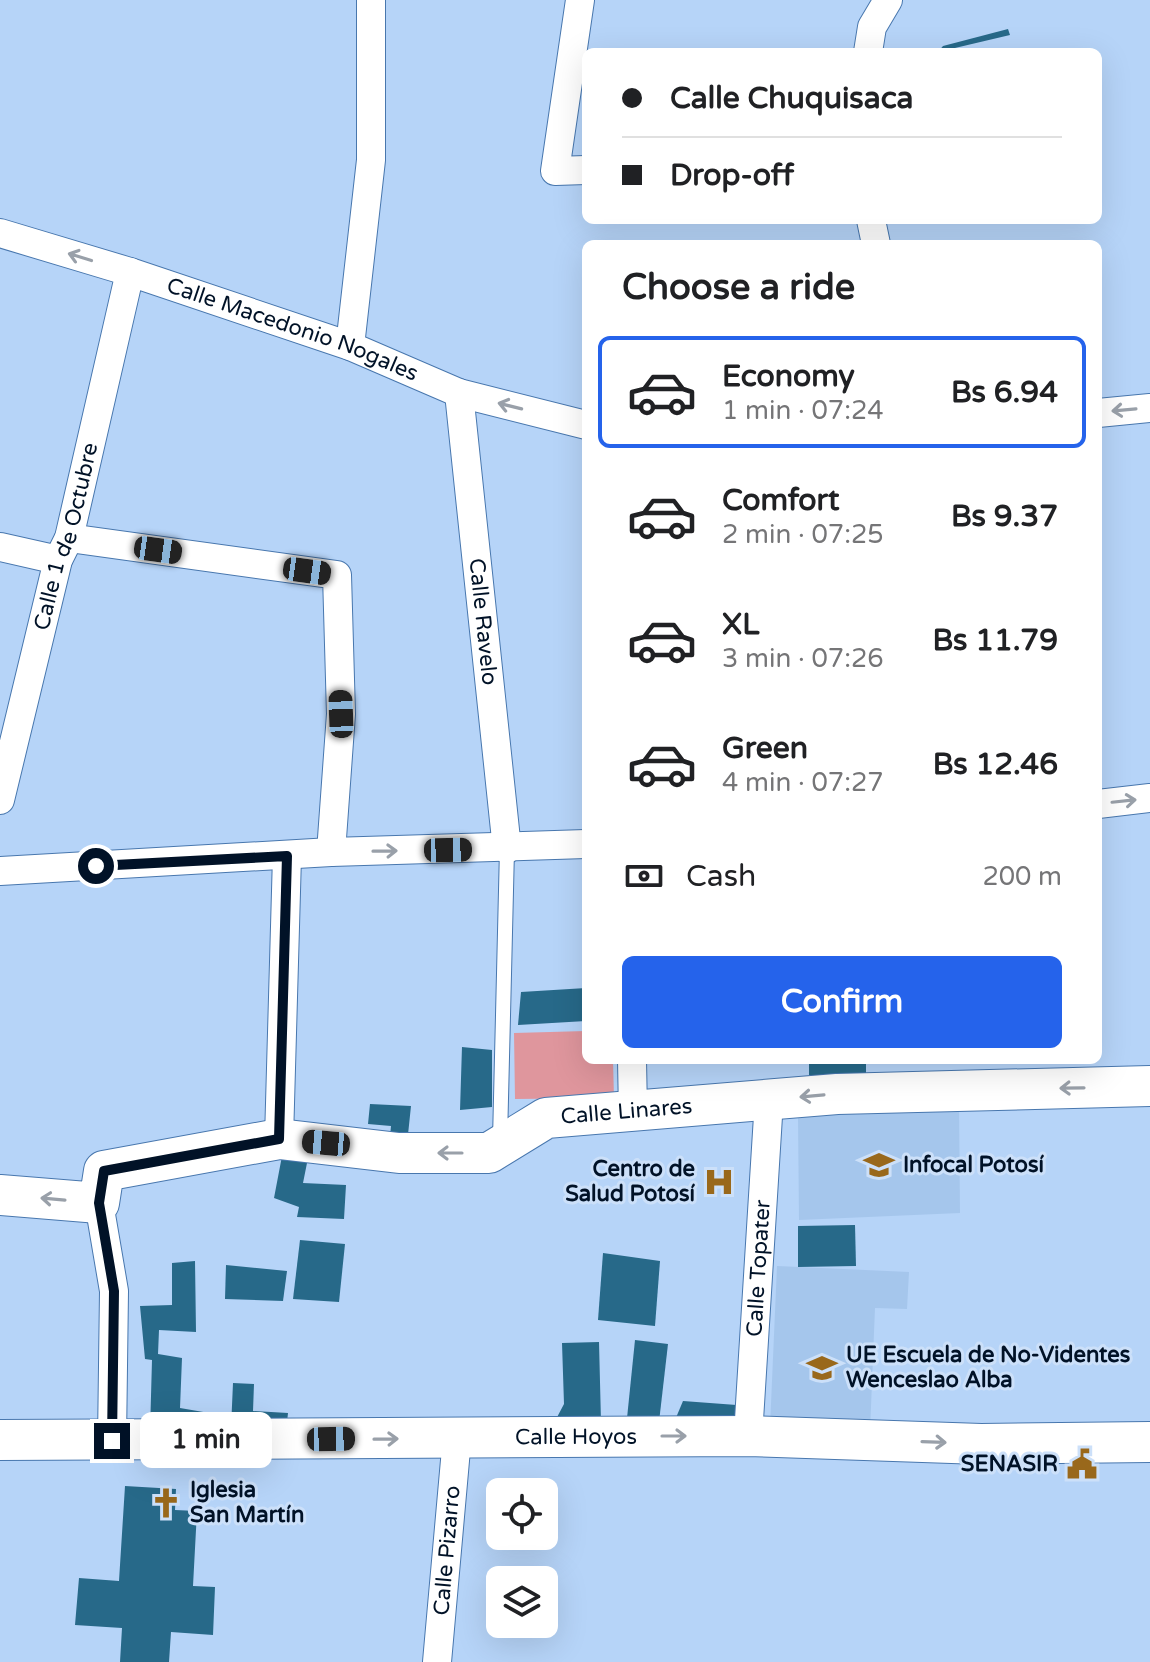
<!DOCTYPE html>
<meta charset="utf-8">
<style>
:root{--surface:#fff;--page:#f2f2f2;--text:#202124;--muted:#757577;--line:#e0e0e0;--accent:#2563eb}
body{margin:0;font-family:"Varela Round",sans-serif;background:var(--page);color:var(--text);height:100vh;display:flex;flex-direction:column;font-size:30px;white-space:nowrap}
*{box-sizing:border-box;margin:0}
p{font-size:26px;color:var(--muted)}
.icon{flex:none;width:44px;height:44px;fill:none;stroke:currentColor;stroke-width:2;stroke-linecap:round;stroke-linejoin:round}
.map{position:relative;flex:1;overflow:hidden}
.details{position:absolute;left:582px;top:240px;width:520px;height:824px;display:flex;flex-direction:column;background:var(--surface);border-radius:12px;box-shadow:0 8px 32px #0002}
.details>*{flex:none}
.hud{position:absolute;left:582px;top:48px;width:520px;height:176px;border-radius:12px;box-shadow:0 8px 32px #0002;display:grid;align-content:center;height:176px;padding:0 40px;background:var(--surface)}
.fabs{position:absolute;left:486px;top:1478px;display:grid;gap:16px}
.fabs a{display:grid;place-items:center;width:72px;height:72px;border-radius:12px;background:var(--surface);box-shadow:0 8px 32px #0002;font-size:40px}
.end{position:absolute;width:36px;height:36px;margin:-18px;border:10px solid #011227;background:#fff;box-shadow:0 0 0 4px #fff}
.from{border-radius:50%}
.bubble{position:absolute;height:56px;border-radius:12px;background:var(--surface);box-shadow:0 8px 32px #0002;font-size:26px;font-weight:700;line-height:56px;text-align:center}
.car{position:absolute;width:24px;height:48px;margin:-24px -12px;border-radius:10px;box-shadow:0 0 6px 2px #0007;background:linear-gradient(#222 24%,#8ab4d8 0 40%,#222 0 76%,#8ab4d8 0 86%,#222 0)}
.hud b{display:flex;align-items:center;gap:28px;height:76px;font-size:30px}
.hud b+b{border-top:2px solid var(--line)}
.hud i{width:20px;height:20px;background:var(--text)}
ul{padding:0;list-style:none}
li{display:flex;align-items:center;gap:24px;height:112px;margin:0 16px 12px;padding:0 24px;border:4px solid transparent;border-radius:12px}
li div{flex:1}
li b{display:block;font-size:30px}
li em{font-style:normal;font-weight:700}
li.selected{border-color:var(--accent)}
li>.icon{width:72px;height:72px;stroke-width:1.5}
h2{padding:0 40px;font-size:36px;line-height:96px}
.pay{display:flex;align-items:center;gap:20px;height:88px;padding:0 40px;font-size:30px}
.pay p{margin-inline-start:auto}
.button{display:flex;gap:16px;margin-top:auto;padding:16px 40px}
.button a{flex:1;height:92px;border-radius:12px;background:var(--accent);color:#fff;font-size:32px;font-weight:700;line-height:92px;text-align:center}
.map>svg:first-child{display:block}
.built{fill:#a5c6ec}
.green{fill:#df969d}
.building{fill:#276989}
.lines{fill:none;stroke-linecap:round;stroke-linejoin:round}
.lane-casing{stroke:#4877ae;stroke-width:16}
.street-casing{stroke:#4877ae;stroke-width:30}
.secondary-casing{stroke:#4877ae;stroke-width:42}
.lane{stroke:#fff;stroke-width:14}
.street{stroke:#fff;stroke-width:28}
.secondary{stroke:#fff;stroke-width:40}
.oneway{stroke:#99a0a9}
.route{stroke:#011227;stroke-width:10}
.labels{text-anchor:middle;dominant-baseline:central;stroke-width:6;stroke-linejoin:round;paint-order:stroke}
.street-label{font-size:22px;fill:#011227;stroke:#cce0f9}
.poi-label{font-size:22px;font-weight:bold;fill:#011227;stroke:#cce0f9;text-anchor:start}
</style>
<div class="map">
<svg width="1150" height="1662" viewBox="0 0 1150 1662">
<rect width="100%" height="100%" fill="#b6d4f8"/>
<g class="built">
<path d="M959,1103L960,1213L799,1220L798,1118L806,1107Z"/>
<path d="M777,1266L909,1272L907,1309L875,1308L870,1431L770,1427Z"/>
</g>
<path class="green" d="M586,1031V1060H613L614,1098L515,1099L514,1033Z"/>
<g class="building">
<path d="M1008,29L1010,35L938,52L943,46Z"/>
<path d="M586,988V1021L518,1025L521,992Z"/>
<path d="M462,1047L492,1050V1107L460,1110Z"/>
<rect x="809" y="1060" width="57" height="15"/>
<path d="M370,1104L411,1106L407,1144L389,1147L391,1126L368,1124Z"/>
<path d="M282,1156L307,1163L303,1183L346,1185L344,1219L297,1217L299,1207L274,1198Z"/>
<path d="M855,1225L856,1266L798,1267V1226Z"/>
<path d="M300,1240L345,1244L339,1302L293,1299Z"/>
<path d="M603,1253L660,1261L655,1326L598,1320Z"/>
<path d="M195,1261L196,1332L159,1330L158,1354L182,1358L180,1408L215,1414L218,1435L150,1432L152,1360L145,1359L140,1306L172,1305V1263Z"/>
<path d="M226,1265L287,1271L283,1301L225,1299Z"/>
<path d="M635,1340L668,1344L659,1422L626,1428Z"/>
<path d="M599,1342L601,1422L554,1423L564,1404L562,1343Z"/>
<path d="M233,1383L254,1384L253,1411L288,1413L286,1431L231,1428Z"/>
<path d="M683,1401L750,1406L744,1430L670,1432Z"/>
<path d="M125,1486L176,1489L175,1510L197,1511L193,1586L215,1587L213,1635L171,1632L169,1662H120L122,1628L75,1625L79,1578L119,1581Z"/>
</g>
<g class="lines">
<g class="lane-casing">
<path id="lane" d="M500,1140L507,849"/>
</g>
<g class="street-casing">
<g id="street">
<path d="M580,0L555,171L586,170"/>
<path d="M868,52L872,27L888,0"/>
<path d="M871,220L876,244"/>
<path id="s1" d="M0,233L130,272L350,346L459,393L586,425"/>
<path d="M350,346L371,160V0"/>
<path id="s2" d="M459,393L507,849"/>
<path d="M1098,413L1150,408"/>
<path d="M69,538L337,575L341,714L331,852"/>
<path d="M0,547L58,560"/>
<path id="s3" d="M0,800L58,560L69,538L130,272"/>
<path d="M1098,804L1150,798"/>
<path d="M0,871L331,852L586,844"/>
<path d="M632,1060L633,1112"/>
<path d="M279,1139L287,856"/>
<path d="M99,1203L114,1291L112,1441"/>
<path id="s4" d="M748,1436L769,1100"/>
<path id="s5" d="M437,1662L457,1438"/>
</g>
</g>
<g class="secondary-casing">
<g id="secondary">
<path id="s6" d="M0,1195L99,1203L104,1171L279,1139L399,1153H489L546,1118L837,1094L1150,1086"/>
<path id="s7" d="M0,1440L748,1436L981,1444L1150,1442"/>
</g>
</g>
<use href="#lane" class="lane"/>
<use href="#street" class="street"/>
<use href="#secondary" class="secondary"/>
</g>
<defs><path id="oneway-shaft" d="M-6 0H5M1.5-3L5.5 0L1.5 3" fill="none" stroke-width="1.6" stroke-linecap="round" stroke-linejoin="round" transform="scale(2)"/></defs>
<g class="oneway">
<use href="#oneway-shaft" transform="translate(80 257) rotate(-163)"/>
<use href="#oneway-shaft" transform="translate(510 406) rotate(-166)"/>
<use href="#oneway-shaft" transform="translate(1124 410) rotate(175)"/>
<use href="#oneway-shaft" transform="translate(1124 801) rotate(-6)"/>
<use href="#oneway-shaft" transform="translate(385 851) rotate(-1)"/>
<use href="#oneway-shaft" transform="translate(1072 1088) rotate(179)"/>
<use href="#oneway-shaft" transform="translate(812 1096) rotate(175)"/>
<use href="#oneway-shaft" transform="translate(450 1153) rotate(180)"/>
<use href="#oneway-shaft" transform="translate(53 1199) rotate(-175)"/>
<use href="#oneway-shaft" transform="translate(674 1436)"/>
<use href="#oneway-shaft" transform="translate(386 1439) rotate(-1)"/>
<use href="#oneway-shaft" transform="translate(934 1442) rotate(2)"/>
</g>
<g class="lines">
<path class="route" d="M96,866L287,856L279,1139L104,1171L99,1203L114,1291L112,1441"/>
</g>
<defs>
<g id="university-bare" transform="scale(2.4)"><path d="M0-5L7-2L0 1L-7-2ZM-4 1L0 2.5L4 1V4Q0 6-4 4Z" fill="#99681b" stroke="#cce0f9" stroke-width="2.5" paint-order="stroke"/></g>
<g id="hospital-bare" transform="scale(2.4)"><path d="M-5-5h3v3.5h4V-5h3V5h-3V1.5h-4V5h-3Z" fill="#99681b" stroke="#cce0f9" stroke-width="2.5" paint-order="stroke"/></g>
<g id="school-bare" transform="scale(2.4)"><path d="M0-5L7-2L0 1L-7-2ZM-4 1L0 2.5L4 1V4Q0 6-4 4Z" fill="#99681b" stroke="#cce0f9" stroke-width="2.5" paint-order="stroke"/></g>
<g id="civic-bare" transform="scale(2.4)"><path d="M-.6-6.5H3V-4.5H.6V-3L4-1V1h2V6H-6V1h2V-1L-.6-3ZM-1.2 2.5V6h2.4V2.5Z" fill="#99681b" stroke="#cce0f9" stroke-width="2.5" paint-order="stroke"/></g>
<g id="church-bare" transform="scale(2.4)"><path d="M-1.2-6h2.4v3.5h3.3v2.4h-3.3V6h-2.4V-.1h-3.3v-2.4h3.3Z" fill="#99681b" stroke="#cce0f9" stroke-width="2.5" paint-order="stroke"/></g>
</defs>
<g fill-rule="evenodd">
<use href="#university-bare" x="879" y="1165"/>
<use href="#hospital-bare" x="719" y="1182"/>
<use href="#school-bare" x="822" y="1368"/>
<use href="#civic-bare" x="1082" y="1464"/>
<use href="#church-bare" x="166" y="1503"/>
</g>
<g class="labels">
<g class="street-label">
<text stroke="none"><textPath href="#s1" startOffset="308">Calle Macedonio Nogales</textPath></text>
<text stroke="none"><textPath href="#s3" startOffset="272">Calle 1 de Octubre</textPath></text>
<text stroke="none"><textPath href="#s2" startOffset="230">Calle Ravelo</textPath></text>
<text stroke="none"><textPath href="#s6" startOffset="668">Calle Linares</textPath></text>
<text stroke="none"><textPath href="#s4" startOffset="168">Calle Topater</textPath></text>
<text stroke="none"><textPath href="#s7" startOffset="576">Calle Hoyos</textPath></text>
<text stroke="none"><textPath href="#s5" startOffset="112">Calle Pizarro</textPath></text>
</g>
<g class="poi-label">
<text x="903" y="1165">Infocal Potosí</text>
<text x="695" y="1169" text-anchor="end">Centro de<tspan x="695" dy="25">Salud Potosí</tspan></text>
<text x="846" y="1355">UE Escuela de No-Videntes<tspan x="846" dy="25">Wenceslao Alba</tspan></text>
<text x="1058" y="1464" text-anchor="end">SENASIR</text>
<text x="190" y="1490">Iglesia<tspan x="190" dy="25">San Martín</tspan></text>
</g>
</g>
</svg>
<div class="fabs">
<a><svg class="icon" aria-label="locate" viewBox="0 0 24 24"><circle cx="12" cy="12" r="6"/><path d="M12 2v4M12 18v4M2 12h4M18 12h4"/></svg></a>
<a><svg class="icon" aria-label="layers" viewBox="0 0 24 24"><path d="M12 4l9 5-9 5-9-5zM3 14l9 5 9-5"/></svg></a>
</div>
<i class="end from" style="left:96px;top:866px"></i>
<i class="end" style="left:112px;top:1441px"></i>
<div class="bubble" style="left:140px;top:1412px;width:132px">1 min</div>
<i class="car" style="left:158px;top:550px;rotate:98deg"></i>
<i class="car" style="left:307px;top:571px;rotate:98deg"></i>
<i class="car" style="left:341px;top:714px;rotate:358deg"></i>
<i class="car" style="left:448px;top:850px;rotate:89deg"></i>
<i class="car" style="left:326px;top:1143px;rotate:275deg"></i>
<i class="car" style="left:331px;top:1439px;rotate:89deg"></i>
<div class="hud">
<b><i class="from"></i>Calle Chuquisaca</b>
<b><i></i>Drop-off</b>
</div>
<section class="details">
<h2>Choose a ride</h2>
<ul>
<li class="selected"><svg class="icon" aria-label="car" viewBox="0 0 24 24"><path d="M5 17H2v-5l4-1 3-4h7l3 4 3 1v5h-3M9 17h6M6 11h13"/><circle cx="7" cy="17" r="2"/><circle cx="17" cy="17" r="2"/></svg><div><b>Economy</b><p>1 min · 07:24</p></div><em>Bs 6.94</em></li>
<li><svg class="icon" aria-label="car" viewBox="0 0 24 24"><path d="M5 17H2v-5l4-1 3-4h7l3 4 3 1v5h-3M9 17h6M6 11h13"/><circle cx="7" cy="17" r="2"/><circle cx="17" cy="17" r="2"/></svg><div><b>Comfort</b><p>2 min · 07:25</p></div><em>Bs 9.37</em></li>
<li><svg class="icon" aria-label="car" viewBox="0 0 24 24"><path d="M5 17H2v-5l4-1 3-4h7l3 4 3 1v5h-3M9 17h6M6 11h13"/><circle cx="7" cy="17" r="2"/><circle cx="17" cy="17" r="2"/></svg><div><b>XL</b><p>3 min · 07:26</p></div><em>Bs 11.79</em></li>
<li><svg class="icon" aria-label="car" viewBox="0 0 24 24"><path d="M5 17H2v-5l4-1 3-4h7l3 4 3 1v5h-3M9 17h6M6 11h13"/><circle cx="7" cy="17" r="2"/><circle cx="17" cy="17" r="2"/></svg><div><b>Green</b><p>4 min · 07:27</p></div><em>Bs 12.46</em></li>
</ul>
<div class="pay"><svg class="icon" aria-label="cash" viewBox="0 0 24 24"><path d="M3 7h18v10H3z"/><circle cx="12" cy="12" r="2"/></svg>Cash<p>200 m</p></div>
<div class="button"><a>Confirm</a></div>
</section>
</div>
